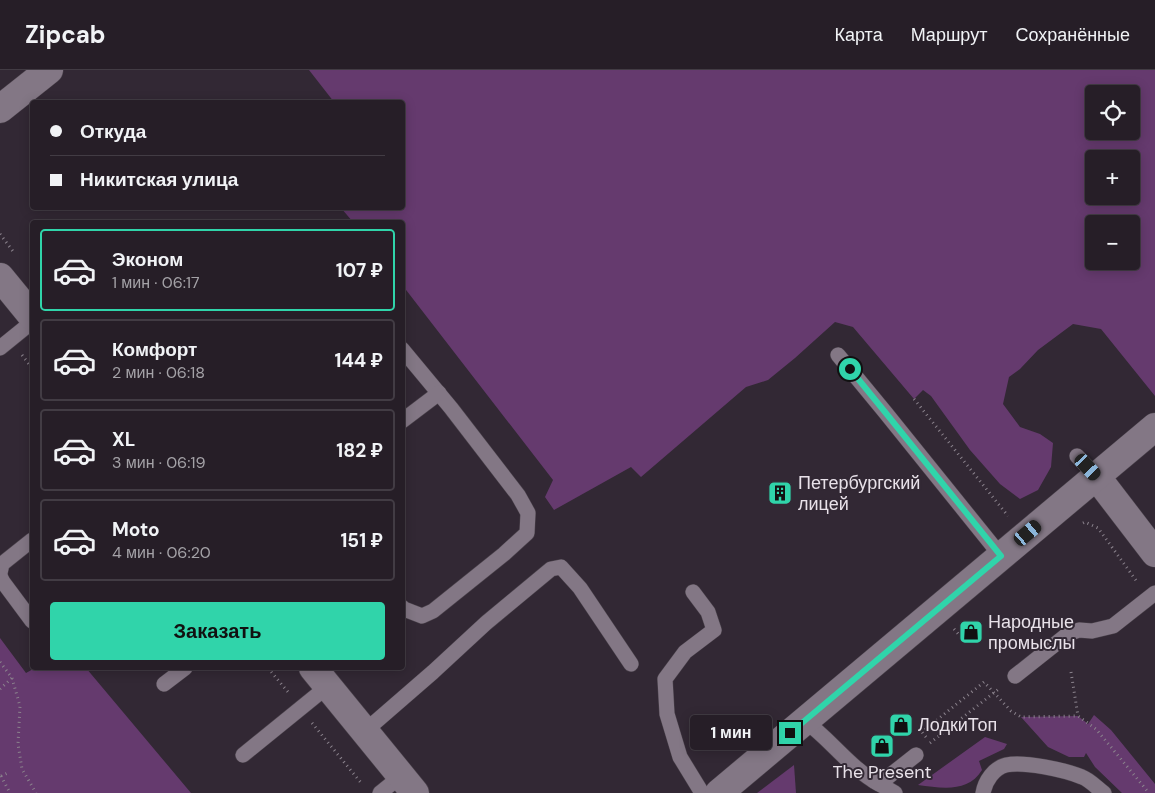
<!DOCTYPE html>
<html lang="ru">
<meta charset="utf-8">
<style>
:root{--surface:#261e27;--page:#2e272f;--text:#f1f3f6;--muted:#a4a2a7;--line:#423c44;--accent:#30d4aa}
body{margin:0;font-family:"DM Sans",sans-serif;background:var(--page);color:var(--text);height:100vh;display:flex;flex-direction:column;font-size:19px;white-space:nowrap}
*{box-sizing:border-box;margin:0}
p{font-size:16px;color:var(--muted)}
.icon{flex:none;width:28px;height:28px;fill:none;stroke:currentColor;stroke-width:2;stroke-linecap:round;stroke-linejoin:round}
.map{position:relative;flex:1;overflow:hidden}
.panel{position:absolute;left:30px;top:150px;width:375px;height:450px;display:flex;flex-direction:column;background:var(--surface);border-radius:5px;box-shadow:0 2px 12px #0003,0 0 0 1px var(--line)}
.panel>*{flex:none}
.guide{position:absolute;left:30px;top:30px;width:375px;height:110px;border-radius:5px;box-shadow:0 2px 12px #0003,0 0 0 1px var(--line);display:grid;align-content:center;height:110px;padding:0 20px;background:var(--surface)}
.buttons{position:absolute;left:1085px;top:15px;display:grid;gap:10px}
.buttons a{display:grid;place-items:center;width:55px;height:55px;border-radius:5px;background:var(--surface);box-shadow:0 2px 12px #0003,0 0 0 1px var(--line);font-size:25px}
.end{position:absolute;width:22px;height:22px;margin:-11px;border:6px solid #30d4aa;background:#111;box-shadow:0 0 0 2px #111}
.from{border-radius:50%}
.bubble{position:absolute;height:35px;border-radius:5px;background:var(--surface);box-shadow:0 2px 12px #0003,0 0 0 1px var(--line);font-size:16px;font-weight:700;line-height:35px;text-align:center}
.car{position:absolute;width:15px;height:30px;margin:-15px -8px;border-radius:6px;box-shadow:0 0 4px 1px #0007;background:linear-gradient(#222 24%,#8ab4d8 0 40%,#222 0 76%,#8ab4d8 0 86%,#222 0)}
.guide b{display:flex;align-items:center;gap:18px;height:48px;font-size:19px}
.guide b+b{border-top:1px solid var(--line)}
.guide i{width:12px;height:12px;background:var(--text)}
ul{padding:9px 0 0;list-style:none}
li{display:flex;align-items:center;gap:15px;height:82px;margin:0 10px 8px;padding:0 10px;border:2px solid var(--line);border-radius:5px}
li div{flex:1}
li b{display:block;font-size:19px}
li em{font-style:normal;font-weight:700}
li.active{border-color:var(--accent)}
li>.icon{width:45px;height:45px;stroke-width:1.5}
.primary-button{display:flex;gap:10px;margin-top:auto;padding:10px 20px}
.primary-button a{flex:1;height:58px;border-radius:5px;background:var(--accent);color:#111;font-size:20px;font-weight:700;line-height:58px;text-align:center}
header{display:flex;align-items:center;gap:30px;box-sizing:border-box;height:70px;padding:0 25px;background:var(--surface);border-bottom:1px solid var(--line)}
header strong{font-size:24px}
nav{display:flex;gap:28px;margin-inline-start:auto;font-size:18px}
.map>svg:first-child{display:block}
.green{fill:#653a6e;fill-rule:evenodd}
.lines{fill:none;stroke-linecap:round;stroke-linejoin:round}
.service-casing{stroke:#4b434c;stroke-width:16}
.minor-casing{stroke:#4b434c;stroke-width:29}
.path{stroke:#8b838d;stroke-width:3;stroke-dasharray:1 4;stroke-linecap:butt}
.service{stroke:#837785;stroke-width:15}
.minor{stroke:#837785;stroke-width:28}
.route{stroke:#30d4aa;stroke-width:6}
.labels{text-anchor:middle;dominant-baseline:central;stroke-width:4;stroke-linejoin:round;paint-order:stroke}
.poi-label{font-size:18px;fill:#e8e1e9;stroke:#322834;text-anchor:start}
</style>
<header>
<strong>Zipcab</strong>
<nav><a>Карта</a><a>Маршрут</a><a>Сохранённые</a></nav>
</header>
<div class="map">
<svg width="1155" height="723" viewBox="0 0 1155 723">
<rect width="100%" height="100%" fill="#322834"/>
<g class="green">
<path d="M309,0H1155V326L1101,259L1073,254L1038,280L1020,299L1009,307L1003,334L1020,357L1040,364L1053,373L1051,397L1038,420L1020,429L1000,414L970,380L931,326L923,320L914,329L853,257L835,252L795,288L768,310L746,317L641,407L631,397L554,440L545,427L553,410L403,216L402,152H353L341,138H402V32H334ZM1094,24H1131V61H1094ZM1094,89H1131V126H1094ZM1094,154H1131V191H1094Z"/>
<path d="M0,568L26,603L35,598H86L191,723H0Z"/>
<path d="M1094,645L1111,660L1155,714V723H1122L1095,697L1086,683L1084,687H1069L1048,677L1021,647L1078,646L1088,654Z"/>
<path d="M985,667L1007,674L1004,679L979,691L982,700C968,723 942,718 918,715Z"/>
<path d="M794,695L796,723H757Z"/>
</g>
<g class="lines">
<g class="service-casing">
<g id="service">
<path d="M0,278L32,252"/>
<path d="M402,279L451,338L518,425L528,443L527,463L504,484L433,541L422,546L404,539L402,537"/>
<path d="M838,285L885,342L1001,486"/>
<path d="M402,351L439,323"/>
<path d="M1077,386L1096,406"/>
<path d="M0,503L2,494L32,470"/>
<path d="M0,506L3,512L32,551"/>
<path d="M693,522L708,542L714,560L685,582L665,609L667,644L680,687L702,723"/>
<path d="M1015,606L1068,564L1079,560L1092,561L1113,556L1155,523"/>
<path d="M164,614L185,598"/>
<path d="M805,651C831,670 850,698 879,714L916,685"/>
<path d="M365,661L433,602L486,553L551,499L561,497L580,518L631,594"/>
<path d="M243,685L328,616"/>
<path d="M874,711L895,723"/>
<path d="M380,723L401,706"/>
<path d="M983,723C985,711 994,698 1006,695C1024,691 1065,700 1082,707C1090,710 1097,718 1104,723"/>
</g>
</g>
<g class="minor-casing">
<g id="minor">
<path d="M0,39L49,0"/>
<path d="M0,207L32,246"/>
<path d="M1096,406L1155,483"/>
<path d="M313,598L415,723"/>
<path d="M719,723L1155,357"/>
</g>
</g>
<g class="path">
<path d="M0,164L15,184"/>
<path d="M22,285L32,298"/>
<path d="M914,329L1008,446"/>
<path d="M1083,453L1085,452L1098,458L1138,513"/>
<path d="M954,559L960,566"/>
<path d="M0,592L12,608L20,636L18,674L22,699L36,723"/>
<path d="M268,598L288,622"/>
<path d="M1071,602L1078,646"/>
<path d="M0,619L12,608"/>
<path d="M312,653L362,714"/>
<path d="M926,667L922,662L984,612L1011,641L1021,647L1078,646L1096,659L1149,723"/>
<path d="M930,673L1000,618"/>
<path d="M1,706L10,723"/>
<path d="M1,706L10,702"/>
</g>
<use href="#service" class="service"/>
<use href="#minor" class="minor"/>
</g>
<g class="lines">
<path class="route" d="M790,663L1001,486L885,342L850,299"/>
</g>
<defs>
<g id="building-square" transform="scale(1.25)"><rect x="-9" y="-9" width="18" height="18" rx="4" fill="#30d4aa" stroke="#322834"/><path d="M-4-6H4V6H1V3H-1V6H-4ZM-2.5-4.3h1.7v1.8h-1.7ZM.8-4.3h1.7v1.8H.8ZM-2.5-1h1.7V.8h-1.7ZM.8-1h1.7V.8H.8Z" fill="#111"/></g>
<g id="shop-square" transform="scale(1.25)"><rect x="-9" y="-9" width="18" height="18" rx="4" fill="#30d4aa" stroke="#322834"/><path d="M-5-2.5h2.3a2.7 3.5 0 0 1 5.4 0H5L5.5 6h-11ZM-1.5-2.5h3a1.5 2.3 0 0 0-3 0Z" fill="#111"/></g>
</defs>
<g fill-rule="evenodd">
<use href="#building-square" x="780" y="423"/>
<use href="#shop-square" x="971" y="562"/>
<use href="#shop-square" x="901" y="655"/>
<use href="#shop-square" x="882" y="676"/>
</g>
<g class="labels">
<g class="poi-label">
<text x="798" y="413">Петербургский<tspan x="798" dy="21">лицей</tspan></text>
<text x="988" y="552">Народные<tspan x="988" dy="21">промыслы</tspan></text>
<text x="918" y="655">ЛодкиТоп</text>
<text x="882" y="702" text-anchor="middle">The Present</text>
</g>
</g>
</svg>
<div class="buttons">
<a><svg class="icon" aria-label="locate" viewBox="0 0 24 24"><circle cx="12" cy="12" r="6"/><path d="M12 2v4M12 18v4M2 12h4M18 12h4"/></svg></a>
<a>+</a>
<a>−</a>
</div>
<i class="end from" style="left:850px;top:299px"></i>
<i class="end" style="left:790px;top:663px"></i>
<div class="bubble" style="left:690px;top:645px;width:82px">1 мин</div>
<i class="car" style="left:1088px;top:397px;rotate:137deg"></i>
<i class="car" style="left:1028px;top:463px;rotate:50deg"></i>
<div class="guide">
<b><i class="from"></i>Откуда</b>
<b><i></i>Никитская улица</b>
</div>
<section class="panel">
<ul>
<li class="active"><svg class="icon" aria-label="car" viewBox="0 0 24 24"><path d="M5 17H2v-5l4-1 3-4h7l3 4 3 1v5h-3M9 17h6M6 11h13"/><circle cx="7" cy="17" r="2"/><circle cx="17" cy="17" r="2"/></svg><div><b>Эконом</b><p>1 мин · 06:17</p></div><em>107 ₽</em></li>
<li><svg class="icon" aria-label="car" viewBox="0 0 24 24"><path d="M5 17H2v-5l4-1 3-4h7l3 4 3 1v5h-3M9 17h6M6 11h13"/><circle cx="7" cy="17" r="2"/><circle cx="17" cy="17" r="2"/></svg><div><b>Комфорт</b><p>2 мин · 06:18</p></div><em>144 ₽</em></li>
<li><svg class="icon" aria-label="car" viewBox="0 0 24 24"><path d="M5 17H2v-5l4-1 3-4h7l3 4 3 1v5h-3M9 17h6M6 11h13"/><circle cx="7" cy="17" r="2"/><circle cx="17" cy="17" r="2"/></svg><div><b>XL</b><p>3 мин · 06:19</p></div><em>182 ₽</em></li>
<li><svg class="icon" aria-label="car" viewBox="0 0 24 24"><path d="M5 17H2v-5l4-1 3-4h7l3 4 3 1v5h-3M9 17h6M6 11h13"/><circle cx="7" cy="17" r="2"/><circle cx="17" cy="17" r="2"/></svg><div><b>Moto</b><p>4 мин · 06:20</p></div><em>151 ₽</em></li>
</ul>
<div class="primary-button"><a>Заказать</a></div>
</section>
</div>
